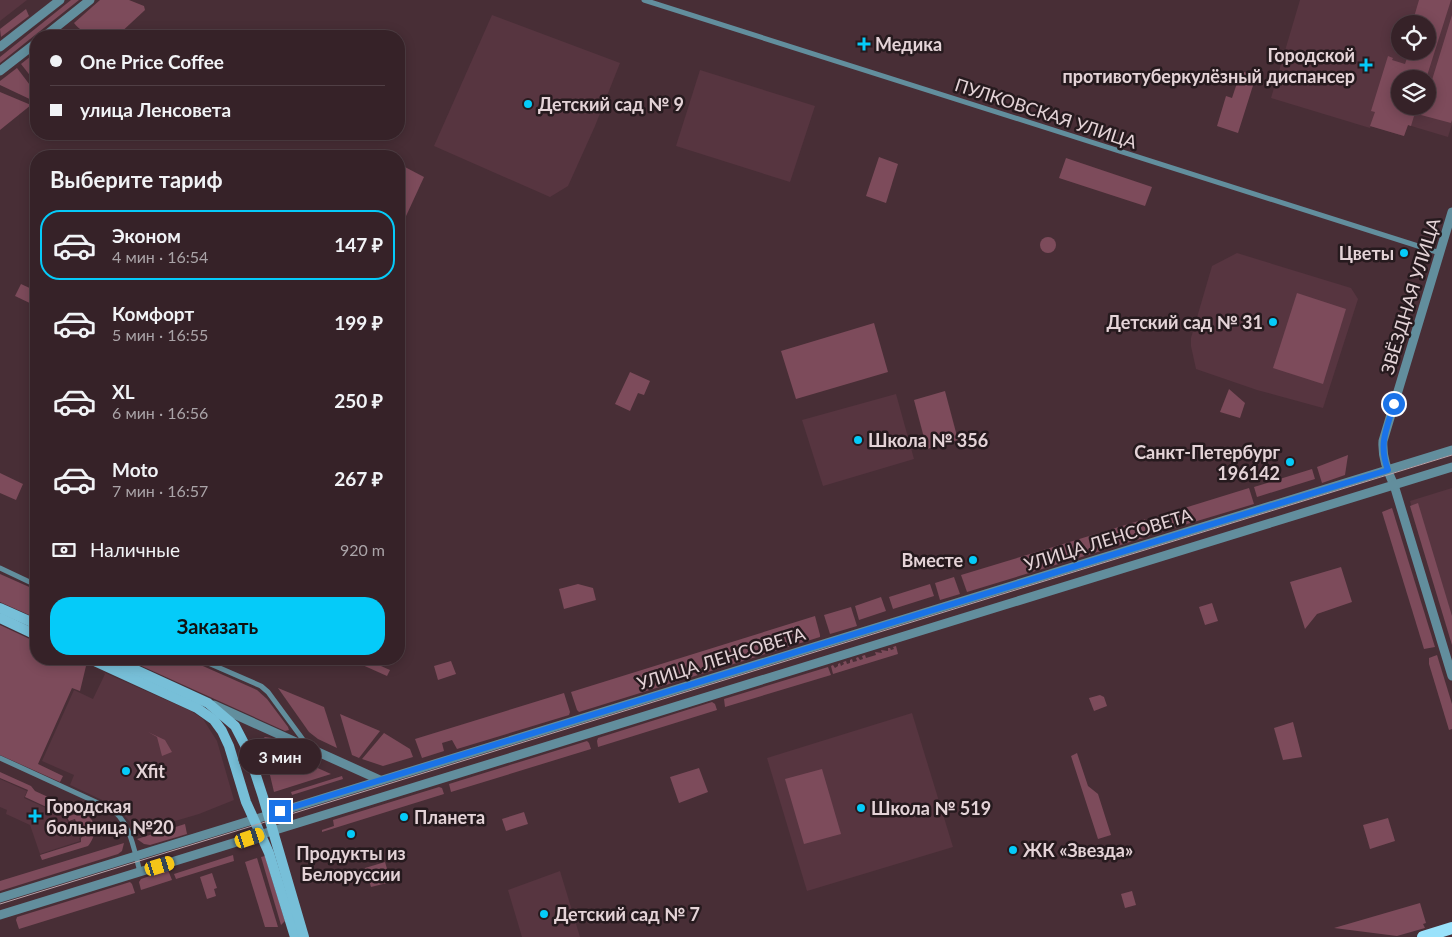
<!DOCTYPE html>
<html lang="ru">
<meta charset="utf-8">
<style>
:root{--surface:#362228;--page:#3d2a30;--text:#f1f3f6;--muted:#aaa4a8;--line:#503f45;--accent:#05cbf9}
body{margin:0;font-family:Lato,sans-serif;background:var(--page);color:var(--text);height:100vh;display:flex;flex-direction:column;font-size:19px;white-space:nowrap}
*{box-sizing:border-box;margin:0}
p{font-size:16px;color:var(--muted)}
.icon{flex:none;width:28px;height:28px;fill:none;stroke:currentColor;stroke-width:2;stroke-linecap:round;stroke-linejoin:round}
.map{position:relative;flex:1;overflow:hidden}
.drawer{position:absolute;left:30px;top:150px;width:375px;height:515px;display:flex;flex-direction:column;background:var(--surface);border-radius:20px;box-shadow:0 2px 12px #0003,0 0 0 1px var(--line)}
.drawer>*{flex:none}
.banner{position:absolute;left:30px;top:30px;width:375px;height:110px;border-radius:20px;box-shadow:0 2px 12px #0003,0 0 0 1px var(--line);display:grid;align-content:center;height:110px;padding:0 20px;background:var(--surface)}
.tools{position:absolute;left:1391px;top:15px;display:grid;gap:10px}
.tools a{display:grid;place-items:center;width:45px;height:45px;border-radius:50%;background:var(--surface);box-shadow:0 2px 12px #0003,0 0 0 1px var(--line);font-size:25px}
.end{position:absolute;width:22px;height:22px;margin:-11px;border:6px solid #1a73e8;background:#fff;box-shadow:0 0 0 2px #fff}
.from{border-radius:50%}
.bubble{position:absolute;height:35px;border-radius:18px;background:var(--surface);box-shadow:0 2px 12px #0003,0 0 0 1px var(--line);font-size:16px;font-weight:700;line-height:35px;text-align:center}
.car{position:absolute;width:15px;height:30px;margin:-15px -8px;border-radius:6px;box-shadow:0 0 4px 1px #0007;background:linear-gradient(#f5c518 24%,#345 0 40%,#f5c518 0 76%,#345 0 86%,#f5c518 0)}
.banner b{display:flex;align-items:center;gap:18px;height:48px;font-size:19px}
.banner b+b{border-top:1px solid var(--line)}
.banner i{width:12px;height:12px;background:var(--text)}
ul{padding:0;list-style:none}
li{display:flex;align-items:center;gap:15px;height:70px;margin:0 10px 8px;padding:0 10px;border:2px solid transparent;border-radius:20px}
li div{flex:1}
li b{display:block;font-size:19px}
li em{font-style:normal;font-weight:700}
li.active{border-color:var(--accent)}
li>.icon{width:45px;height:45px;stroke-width:1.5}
h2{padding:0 20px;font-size:22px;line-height:60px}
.pay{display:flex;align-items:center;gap:12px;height:55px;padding:0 20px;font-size:19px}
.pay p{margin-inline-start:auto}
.action{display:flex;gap:10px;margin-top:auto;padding:10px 20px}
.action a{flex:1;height:58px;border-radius:20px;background:var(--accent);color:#111;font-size:20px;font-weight:700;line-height:58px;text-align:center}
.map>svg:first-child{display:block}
.built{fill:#573540;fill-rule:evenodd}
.green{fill:#7d4b5b}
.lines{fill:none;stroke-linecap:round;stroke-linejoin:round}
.minor{stroke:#628e9d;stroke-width:5}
.tertiary{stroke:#628e9d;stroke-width:9}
.secondary{stroke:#77bfd8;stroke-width:10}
.primary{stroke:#9ae2fb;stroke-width:12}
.tram{stroke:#b8a4aa;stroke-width:1}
.route{stroke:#1a73e8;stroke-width:6}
.poi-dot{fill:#05cbf9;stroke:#261a1e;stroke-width:2}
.labels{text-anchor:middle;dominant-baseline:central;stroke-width:5;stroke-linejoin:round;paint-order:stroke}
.poi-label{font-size:18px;font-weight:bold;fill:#e4d3d7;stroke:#261a1e;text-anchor:start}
.street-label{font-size:18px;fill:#e4d3d7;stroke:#261a1e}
</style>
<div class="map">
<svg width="1452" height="937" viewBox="0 0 1452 937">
<rect width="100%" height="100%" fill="#482e36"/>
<g class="built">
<path d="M0,0H27L0,21Z"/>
<path d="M1300,0H1452V124L1448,137L1408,125L1404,136L1371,126L1370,128L1271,98ZM1400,24H1428V51H1400ZM1400,79H1428V106H1400Z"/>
<path d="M492,15L620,63L595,126L568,186L550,197L434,146Z"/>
<path d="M700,70L815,106L790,182L676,146Z"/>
<path d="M1237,253L1351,288L1358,299L1323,408L1257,390L1196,369L1191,346V338L1212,266Z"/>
<path d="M896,394L914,459L823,486L802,420Z"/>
<path d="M1452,488V640L1410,501Z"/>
<path d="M103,672L191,711L203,719L217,741L234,800L199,814L134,833L130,822L117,807L70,785L74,775L42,761L74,690L93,699L105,674Z"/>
<path d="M912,713L953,847L807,891L767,758Z"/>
<path d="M0,779L27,791L24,798L55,812L64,818H66L68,822L74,820L75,824L83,826L85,833L79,838L80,841L40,854L30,825L6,814L7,810L0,807Z"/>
<path d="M560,871L580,937H522L508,890Z"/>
</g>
<g class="green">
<path d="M71,0H79L0,63V57Z"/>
<path d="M100,0H129L144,6L145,10L117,36C102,36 83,36 74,23Z"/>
<path d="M1419,0H1451L1426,79H1400V106H1417L1411,126L1408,125L1404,136L1370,126L1375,112L1371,111L1388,56L1393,58L1392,60L1405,64L1408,55L1402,53V51H1428V24H1412Z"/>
<path d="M26,9L29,16L1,37L0,29Z"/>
<path d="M1452,15V120L1451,123L1421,115L1423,106H1428V93Z"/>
<path d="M36,52V83L21,64Z"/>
<path d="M17,68L36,93V102L0,85V81Z"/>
<path d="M1241,71L1256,76L1238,133L1217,126L1226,96L1232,98Z"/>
<path d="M0,92L31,105L0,130Z"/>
<path d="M879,157L898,164L886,203L866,196Z"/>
<path d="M1066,158L1152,187L1145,206L1059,178Z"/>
<path d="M403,166L424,177L401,227L399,226V176Z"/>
<circle cx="1048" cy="245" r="8"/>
<path d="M21,284L36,291V306L15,296Z"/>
<path d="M1297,293L1346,309L1323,384L1273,368Z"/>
<path d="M874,323L888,372L796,399L781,351Z"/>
<path d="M630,372L650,381L644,395L638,393L630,411L615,404Z"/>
<path d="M1229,389L1245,403L1240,418L1220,412Z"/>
<path d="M945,391L958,440L927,449L914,400Z"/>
<path d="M1348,455L1345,475L1322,483L1317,467Z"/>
<path d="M1312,469L1315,479L1257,497L1254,487Z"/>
<path d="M0,473L23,484L16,500L0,493Z"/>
<path d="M1249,488L1254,504L1157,533L1152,518Z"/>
<path d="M1418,503L1452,616V645L1410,506Z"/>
<path d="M1392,508L1435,647L1424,649L1382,512Z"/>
<path d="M1145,519L1150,536L967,592L961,575Z"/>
<path d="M1341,567L1352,602L1317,614L1305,629L1290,582Z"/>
<path d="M0,574L36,590V618L0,602Z"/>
<path d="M954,577L960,594L940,600L935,583Z"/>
<path d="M578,584L593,588L596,600L564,609L559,589Z"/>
<path d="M930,584L934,596L893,609L889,597Z"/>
<path d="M881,597L886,611L859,620L855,606Z"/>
<path d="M1212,603L1218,621L1205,625L1199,607Z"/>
<path d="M851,607L857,626L830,634L824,615Z"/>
<path d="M815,616L820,635V637L579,712L577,710L571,692Z"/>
<path d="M0,625L36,642V659C51,659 76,654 86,666L80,691L72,688L38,764L63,776L60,782L0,755Z"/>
<path d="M896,646L898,654L833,674L831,666L833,665L835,668L838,666V664L840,663L841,666L844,664L843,662L846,661L847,664L850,663V660L852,659L853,662L857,661L856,658L858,657L860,660L863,659L862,656L865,655L866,658L876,655L875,652L882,653L881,650L888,651V648H890L891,650L894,649L893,647Z"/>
<path d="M1437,655L1452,704V729L1449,730L1429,664V658Z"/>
<path d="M126,659H187L257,690L267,699L288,727L289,730L285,731Z"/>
<path d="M349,659H365L390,670L387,676Z"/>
<path d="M451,661L456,674L438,680L434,666Z"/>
<path d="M828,667L831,675L725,707L724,699Z"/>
<path d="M278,688L324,707L337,748L318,739L309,732Z"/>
<path d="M564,693L570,712L569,715L457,749L452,740L442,743L444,751L422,758L415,739Z"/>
<path d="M1100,695L1104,697L1107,706L1094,711L1089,698Z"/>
<path d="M712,702L715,704L717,710L598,747L597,741L598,738Z"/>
<path d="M340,714L380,731L359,758L352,755Z"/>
<path d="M1293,722L1302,757L1283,760L1274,728Z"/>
<path d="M148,732L165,740L172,752L162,756L157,737Z"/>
<path d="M384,733L410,749L413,757L383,766L362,759Z"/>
<path d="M265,737L272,738L271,747L331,774L274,792L265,754H262C260,747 258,741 265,737Z"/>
<path d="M587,741L589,743L591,749L451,792L449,784Z"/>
<path d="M1077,753L1088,786L1098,794L1111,835L1098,839L1071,756Z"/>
<path d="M699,768L708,792L679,803L670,777Z"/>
<path d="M822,769L841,834L804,844L785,779Z"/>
<path d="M0,772L31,786L35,791L59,802L55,811L25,797L28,790L0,778Z"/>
<path d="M342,776L343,779L292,795L291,792Z"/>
<path d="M439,787L442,788L444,794L322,832V830L334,826L333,820Z"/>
<path d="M81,812C84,814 89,816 91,819C98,827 94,839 88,846L42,860L40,855L81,842V838L86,833C85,827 83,823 76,822L75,819L69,821L67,817Z"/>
<path d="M524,812L528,824L506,831L502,819Z"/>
<path d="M1388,818L1395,841L1370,849L1363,825Z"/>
<path d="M185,824L187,834L150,845L144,844L137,839Z"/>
<path d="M124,843L122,851L118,854L0,891V881Z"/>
<path d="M233,855L234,861L176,879L174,874Z"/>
<path d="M265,856L285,921L281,925L261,857Z"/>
<path d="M257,858L278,927H265L245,862Z"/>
<path d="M385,862L391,882L371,887L365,868Z"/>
<path d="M168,870L172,880L141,890L139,882L141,879Z"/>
<path d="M212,873L217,888L214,889L216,896L207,899L200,877Z"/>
<path d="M130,882L132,884L135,893L19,929L16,920L17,917Z"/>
<path d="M1132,891L1136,905L1125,908L1121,894Z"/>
<path d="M1420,903L1426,923L1423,924L1425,928L1397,936L1334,928Z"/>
</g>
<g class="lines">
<g class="minor">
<path d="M644,0L1440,253"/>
<path d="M0,568L36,585"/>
<path d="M199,659L261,686L268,692L307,745"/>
<path d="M0,758L109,808C130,819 134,850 140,872"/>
</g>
<g class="tertiary">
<path d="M45,36L90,0"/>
<path d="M0,47L60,0"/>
<path d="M0,71L36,43"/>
<path d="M1452,212L1383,441C1382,457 1387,470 1394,485L1452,676"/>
<path d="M214,705L380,780"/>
<path d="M0,898L1452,450"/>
<path d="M0,915L1452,467"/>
</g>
<g class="secondary">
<path d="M0,608L36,624"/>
<path d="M0,618L36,635"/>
<path d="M90,659L197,708L214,720L222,731L229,746L246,802L269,853L295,937"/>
<path d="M112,659L208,703L235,726L248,751L263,797L304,937"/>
</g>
<path class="primary" d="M1423,937L1452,928"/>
<path class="tram" d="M0,904L1452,455"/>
</g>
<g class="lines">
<path class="route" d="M280,811L1388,470C1378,444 1387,428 1394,404"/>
</g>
<g class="poi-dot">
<path d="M861.5 36.5h5v5h5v5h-5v5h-5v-5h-5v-5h5z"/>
<path d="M1363.5 57.5h5v5h5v5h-5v5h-5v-5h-5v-5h5z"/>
<circle cx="528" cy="104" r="5"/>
<circle cx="1404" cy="253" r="5"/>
<circle cx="1273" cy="322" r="5"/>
<circle cx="858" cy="440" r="5"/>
<circle cx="1290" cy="462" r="5"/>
<circle cx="973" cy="560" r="5"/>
<circle cx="126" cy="771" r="5"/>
<circle cx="861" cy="808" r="5"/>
<path d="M32.5 808.5h5v5h5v5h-5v5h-5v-5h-5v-5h5z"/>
<circle cx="404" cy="817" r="5"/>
<circle cx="351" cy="834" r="5"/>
<circle cx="1013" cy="850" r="5"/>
<circle cx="544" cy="914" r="5"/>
</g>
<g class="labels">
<g class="poi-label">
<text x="875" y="44">Медика</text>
<text x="1355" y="55" text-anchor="end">Городской<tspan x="1355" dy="21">противотуберкулёзный диспансер</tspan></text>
<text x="538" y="104">Детский сад № 9</text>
<text x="1394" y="253" text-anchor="end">Цветы</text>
<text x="1263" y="322" text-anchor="end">Детский сад № 31</text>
<text x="868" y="440">Школа № 356</text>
<text x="1280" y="452" text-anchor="end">Санкт-Петербург<tspan x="1280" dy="21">196142</tspan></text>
<text x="963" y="560" text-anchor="end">Вместе</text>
<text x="136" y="771">Xfit</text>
<text x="46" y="806">Городская<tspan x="46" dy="21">больница №20</tspan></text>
<text x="871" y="808">Школа № 519</text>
<text x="414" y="817">Планета</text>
<text x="1023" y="850">ЖК «Звезда»</text>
<text x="351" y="853" text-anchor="middle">Продукты из<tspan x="351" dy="21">Белоруссии</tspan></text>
<text x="554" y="914">Детский сад № 7</text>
</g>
<g class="street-label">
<text transform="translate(1046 113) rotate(18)">ПУЛКОВСКАЯ УЛИЦА</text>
<text transform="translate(1410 296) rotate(-73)">ЗВЁЗДНАЯ УЛИЦА</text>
<text transform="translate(1108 539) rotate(-17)">УЛИЦА ЛЕНСОВЕТА</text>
<text transform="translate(721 658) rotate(-17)">УЛИЦА ЛЕНСОВЕТА</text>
</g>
</g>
</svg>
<div class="tools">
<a><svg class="icon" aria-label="locate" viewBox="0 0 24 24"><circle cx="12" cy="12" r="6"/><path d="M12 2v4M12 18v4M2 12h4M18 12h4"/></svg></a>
<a><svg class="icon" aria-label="layers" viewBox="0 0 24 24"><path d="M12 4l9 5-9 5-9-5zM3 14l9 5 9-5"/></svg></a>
</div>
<i class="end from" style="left:1394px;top:404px"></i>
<i class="end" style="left:280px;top:811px"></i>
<div class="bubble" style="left:239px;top:739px;width:82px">3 мин</div>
<i class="car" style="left:250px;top:838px;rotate:72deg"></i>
<i class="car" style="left:160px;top:866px;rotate:73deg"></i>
<div class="banner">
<b><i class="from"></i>One Price Coffee</b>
<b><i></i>улица Ленсовета</b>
</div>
<section class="drawer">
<h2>Выберите тариф</h2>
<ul>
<li class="active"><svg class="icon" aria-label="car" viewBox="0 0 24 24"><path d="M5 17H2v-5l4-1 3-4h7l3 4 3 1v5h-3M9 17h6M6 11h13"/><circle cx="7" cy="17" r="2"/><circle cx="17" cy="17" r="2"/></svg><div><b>Эконом</b><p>4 мин · 16:54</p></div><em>147 ₽</em></li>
<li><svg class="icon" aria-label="car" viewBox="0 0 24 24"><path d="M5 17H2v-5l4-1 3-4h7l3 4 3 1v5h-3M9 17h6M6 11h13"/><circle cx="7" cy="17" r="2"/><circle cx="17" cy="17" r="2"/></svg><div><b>Комфорт</b><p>5 мин · 16:55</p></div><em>199 ₽</em></li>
<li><svg class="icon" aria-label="car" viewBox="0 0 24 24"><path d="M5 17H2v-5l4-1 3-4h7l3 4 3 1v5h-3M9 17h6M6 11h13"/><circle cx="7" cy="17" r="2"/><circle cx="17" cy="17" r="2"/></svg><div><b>XL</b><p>6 мин · 16:56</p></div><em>250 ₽</em></li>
<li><svg class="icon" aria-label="car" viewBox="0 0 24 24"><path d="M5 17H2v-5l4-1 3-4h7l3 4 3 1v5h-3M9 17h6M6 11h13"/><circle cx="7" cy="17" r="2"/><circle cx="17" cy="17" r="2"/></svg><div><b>Moto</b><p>7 мин · 16:57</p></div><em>267 ₽</em></li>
</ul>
<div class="pay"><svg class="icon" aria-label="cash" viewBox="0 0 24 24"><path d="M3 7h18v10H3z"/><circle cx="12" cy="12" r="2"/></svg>Наличные<p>920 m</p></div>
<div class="action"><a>Заказать</a></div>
</section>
</div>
